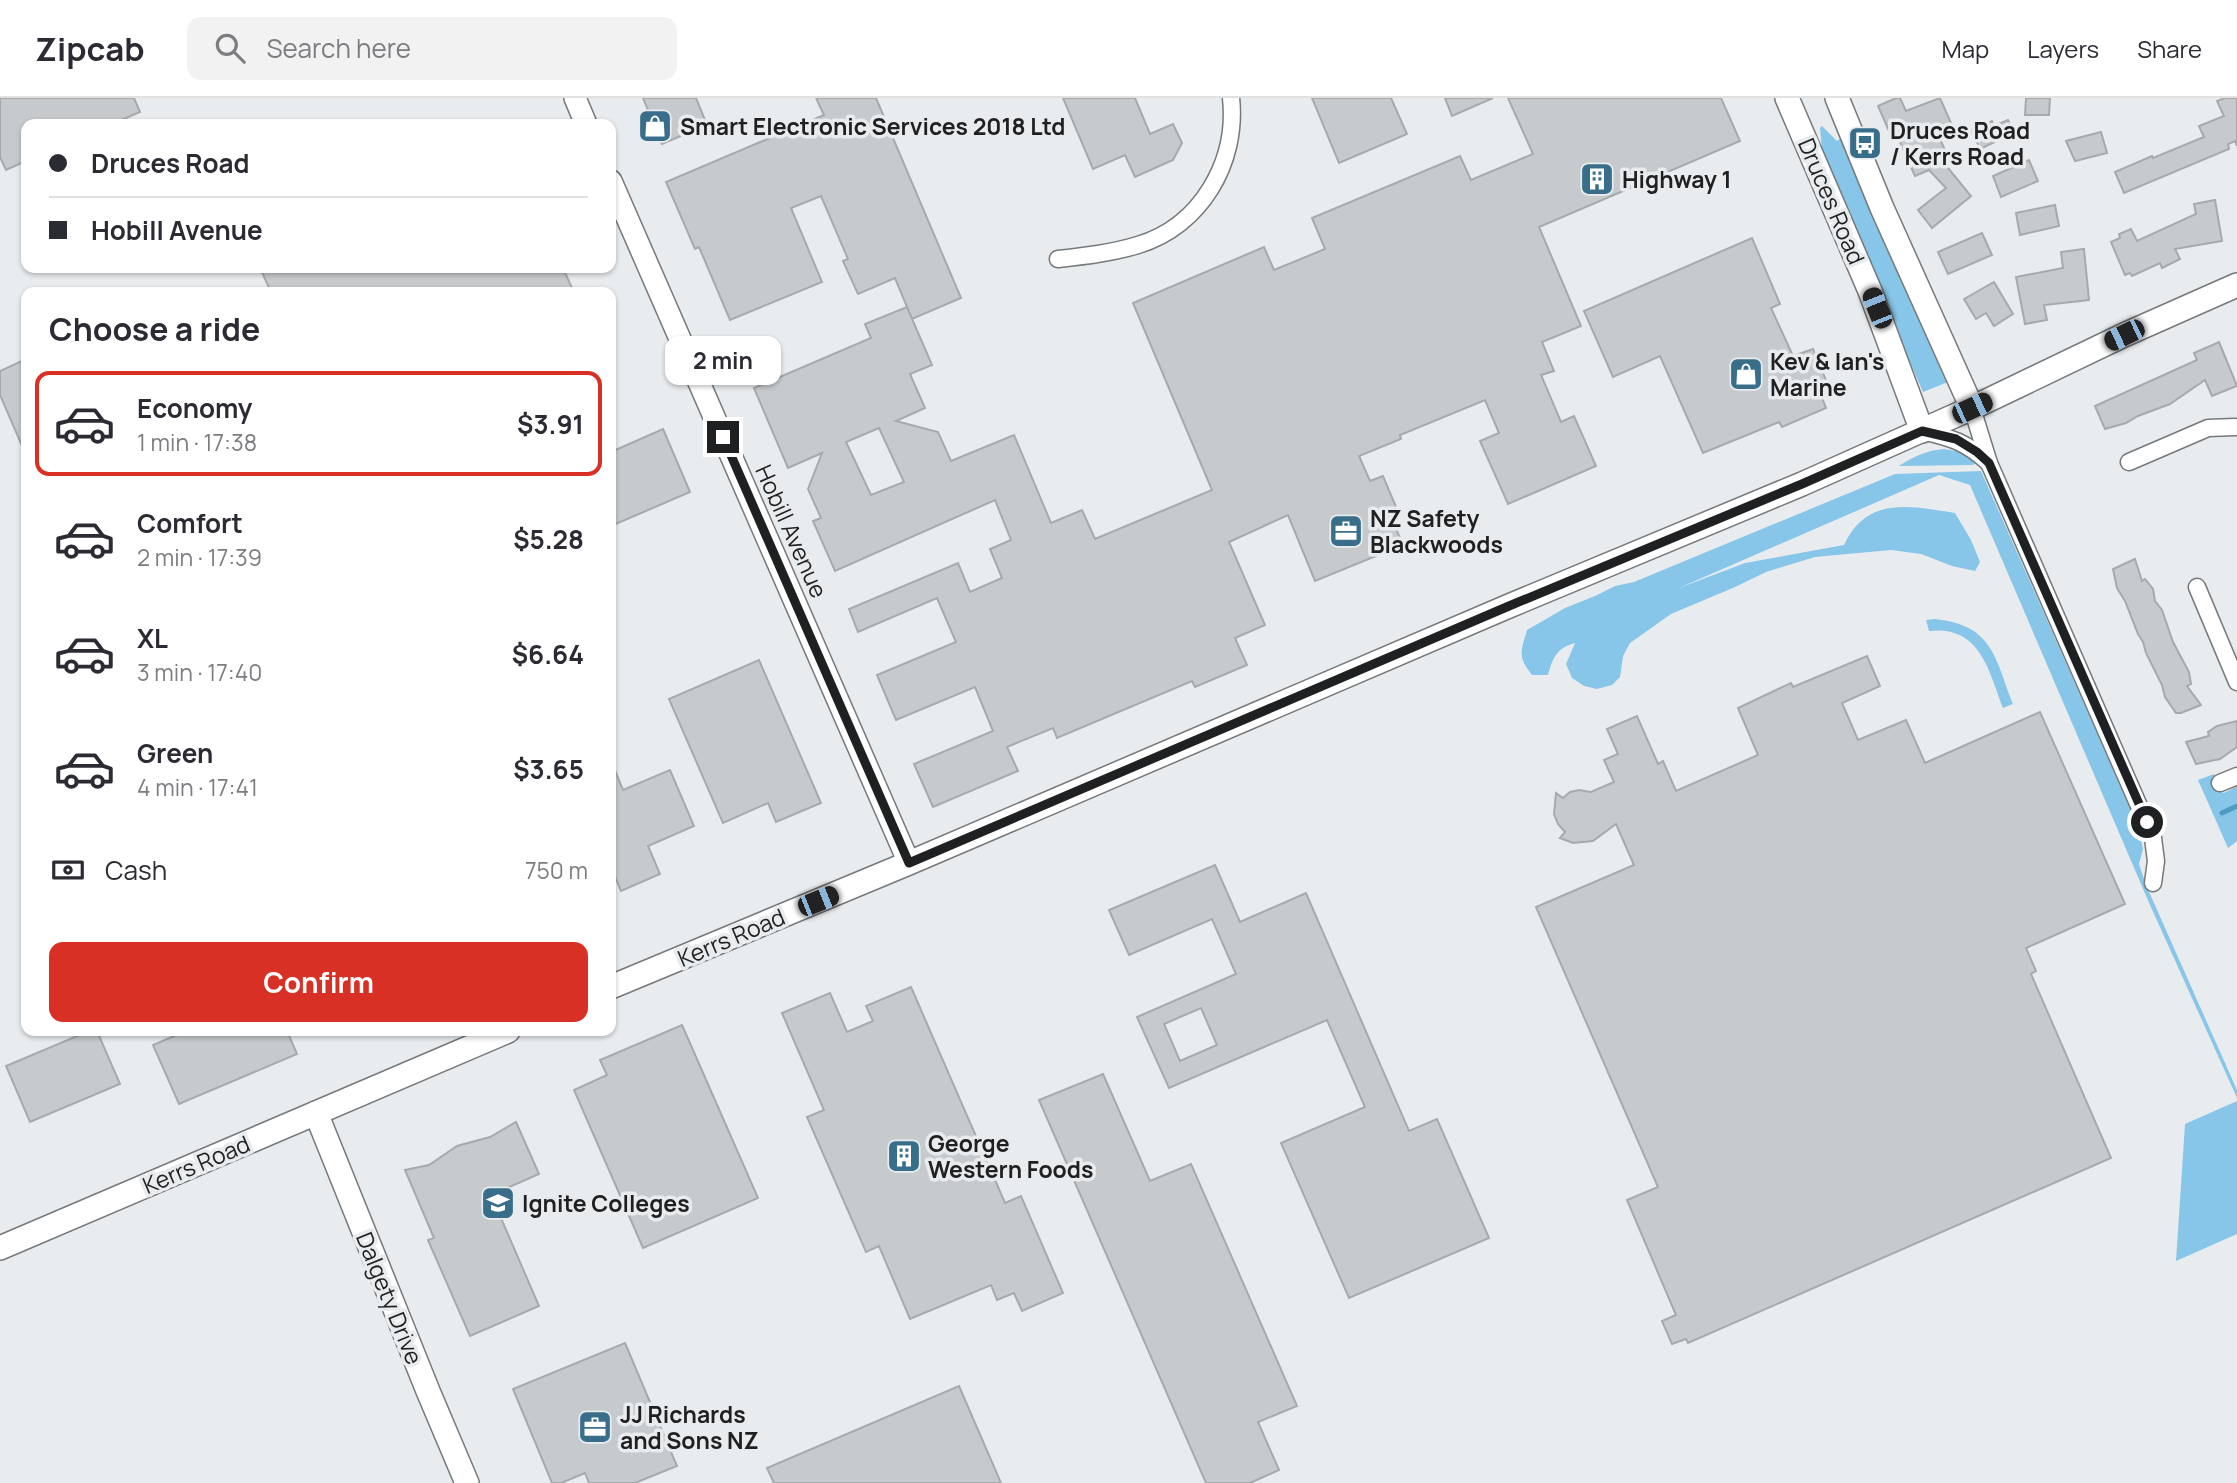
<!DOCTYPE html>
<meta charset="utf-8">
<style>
:root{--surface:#fff;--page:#f2f2f3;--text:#2b2b33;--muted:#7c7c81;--line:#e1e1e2;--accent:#d93025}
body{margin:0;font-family:Manrope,sans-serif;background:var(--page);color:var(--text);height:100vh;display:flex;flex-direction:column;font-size:26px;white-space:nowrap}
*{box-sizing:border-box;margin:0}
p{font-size:23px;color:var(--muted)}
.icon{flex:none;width:38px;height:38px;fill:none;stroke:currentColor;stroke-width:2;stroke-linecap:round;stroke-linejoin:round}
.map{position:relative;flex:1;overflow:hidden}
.sheet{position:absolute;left:21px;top:189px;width:595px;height:749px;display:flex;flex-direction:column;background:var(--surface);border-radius:14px;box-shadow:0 2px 5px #0004}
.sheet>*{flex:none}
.guide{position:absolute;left:21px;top:21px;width:595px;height:154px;border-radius:14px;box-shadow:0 2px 5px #0004;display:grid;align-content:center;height:154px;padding:0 28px;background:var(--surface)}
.end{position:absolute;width:32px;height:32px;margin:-16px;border:9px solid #1e2021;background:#fff;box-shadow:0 0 0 4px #fff}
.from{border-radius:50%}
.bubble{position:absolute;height:49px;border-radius:14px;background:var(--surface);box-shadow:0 2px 5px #0004;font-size:23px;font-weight:700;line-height:49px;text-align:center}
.car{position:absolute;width:21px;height:42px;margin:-21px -10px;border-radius:9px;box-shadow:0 0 5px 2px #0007;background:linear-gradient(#222 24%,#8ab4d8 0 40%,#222 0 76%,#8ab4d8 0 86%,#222 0)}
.guide b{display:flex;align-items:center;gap:24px;height:66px;font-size:26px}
.guide b+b{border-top:2px solid var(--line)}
.guide i{width:18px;height:18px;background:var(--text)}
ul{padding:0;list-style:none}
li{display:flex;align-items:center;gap:21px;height:105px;margin:0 14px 10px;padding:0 14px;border:4px solid transparent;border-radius:14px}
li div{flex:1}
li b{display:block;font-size:26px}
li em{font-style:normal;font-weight:700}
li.current{border-color:var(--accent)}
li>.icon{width:63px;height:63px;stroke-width:1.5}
h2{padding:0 28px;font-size:32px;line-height:84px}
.pay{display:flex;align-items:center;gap:18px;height:77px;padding:0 28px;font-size:26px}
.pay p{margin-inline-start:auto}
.action{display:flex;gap:14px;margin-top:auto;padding:14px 28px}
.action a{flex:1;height:80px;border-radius:14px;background:var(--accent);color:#fff;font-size:28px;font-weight:700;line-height:80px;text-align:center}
header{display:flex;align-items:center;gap:42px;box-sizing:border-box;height:98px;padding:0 35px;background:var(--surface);border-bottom:2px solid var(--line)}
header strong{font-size:33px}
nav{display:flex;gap:38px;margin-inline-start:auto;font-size:24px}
.search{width:490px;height:63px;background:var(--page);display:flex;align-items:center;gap:18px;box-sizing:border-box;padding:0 24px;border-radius:14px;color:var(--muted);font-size:26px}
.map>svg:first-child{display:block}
.green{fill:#87c6e8}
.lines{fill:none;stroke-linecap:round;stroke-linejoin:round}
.stream{stroke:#4e9ac1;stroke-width:5}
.building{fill:#c6cacc;stroke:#a7aaad;stroke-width:2;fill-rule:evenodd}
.minor-casing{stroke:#75797b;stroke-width:19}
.tertiary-casing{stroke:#75797b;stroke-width:24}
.secondary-casing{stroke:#75797b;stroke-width:26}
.minor{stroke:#fff;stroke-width:16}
.tertiary{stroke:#fff;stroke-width:21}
.secondary{stroke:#fff;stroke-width:23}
.route{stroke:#1e2021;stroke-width:9}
.labels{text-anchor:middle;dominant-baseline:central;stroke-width:7;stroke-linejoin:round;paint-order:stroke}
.poi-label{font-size:23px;font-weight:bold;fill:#1e2021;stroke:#e9ecef;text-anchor:start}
.street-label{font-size:23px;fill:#1e2021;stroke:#e9ecef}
</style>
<header>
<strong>Zipcab</strong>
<div class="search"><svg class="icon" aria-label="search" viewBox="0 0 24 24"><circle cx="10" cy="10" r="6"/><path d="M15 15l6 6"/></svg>Search here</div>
<nav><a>Map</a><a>Layers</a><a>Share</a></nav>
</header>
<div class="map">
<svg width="2237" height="1385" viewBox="0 0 2237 1385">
<rect width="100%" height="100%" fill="#e9ecef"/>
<g class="green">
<path d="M1822,28L1837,43L1841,40L1948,284L1923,294L1818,53L1822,51L1820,30Z"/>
<path d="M1944,351L1966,355L1977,364L1973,367L1899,368C1912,359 1928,352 1944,351Z"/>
<path d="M1981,373L2138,728L2143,751L2139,766L2146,787L2237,992V1000L2150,807L1970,387L1939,377L1679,490L1745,465L1844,447C1867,398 1909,408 1955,415L1971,442L1980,464L1975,473L1952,468L1921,456L1891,452L1815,459L1766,474L1735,489L1671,516L1630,545L1623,558L1620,579L1612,587L1597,591L1584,588L1572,580L1566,566L1575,545C1557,550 1553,559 1548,577H1532C1517,558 1521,554 1527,532L1565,510L1595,498L1615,488L1634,484L1895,376Z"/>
<path d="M1935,521C1993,527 1995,560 2013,606L2003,610C1989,573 1980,527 1929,533L1926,522Z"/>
<path d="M2214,676L2221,694L2224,695L2237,688V743L2228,750L2198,682Z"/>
<path d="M2237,1003V1136L2176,1163L2185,1026Z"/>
</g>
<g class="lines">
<path class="stream" d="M2222,715L2237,708"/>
</g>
<g class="building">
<path d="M0,0H134L140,14L112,26H26V63L6,72L0,59Z"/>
<path d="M643,0H696L707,27L662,46Z"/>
<path d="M816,0H876L961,200L912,221L895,180L858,196L843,163L848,161L821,98L791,110L822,184L730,222L699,149L695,151L666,84L824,17Z"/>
<path d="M1063,0H1135L1150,36L1173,26L1182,45L1173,62L1135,79L1125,57L1093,71Z"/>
<path d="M1312,0H1391L1407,36L1339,65Z"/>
<path d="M1445,0H1493L1452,18Z"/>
<path d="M1508,0H1721L1740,43L1539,129L1581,228L1542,244L1554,273L1541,277L1561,324L1574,318L1596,368L1508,406L1480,343L1499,335L1485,302L1400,337L1401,341L1359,358L1370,383L1383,378L1399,416L1391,419L1403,447L1315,483L1288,417L1229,444L1265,527L1235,540L1247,567L1195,589L1192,583L1057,640L1053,630L1007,649L1018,673L933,709L914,666L993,633L975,589L896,622L877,577L956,544L937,500L858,534L849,511L958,465L970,494L1002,480L990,451L1011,442L995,402L835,473L813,423L821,420L808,391L822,355L788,370L754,290L871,240L865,226L907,209L932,267L910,276L925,310L896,323L938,334L951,363L1014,337L1051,425L1082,412L1095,441L1212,392L1133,205L1264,149L1274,172L1325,151L1312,120L1460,58L1471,82L1533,56ZM879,330L904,384L871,397L846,344Z"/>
<path d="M1896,0H1900L1906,13L1940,0L1954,32L1939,39L1950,63L1944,65L1971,98L1932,130L1918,112L1946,90L1929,72L1915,78L1898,40L1893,32L1889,33L1878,8Z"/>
<path d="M2026,0H2050L2049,17H2025Z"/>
<path d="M2225,0H2237V48L2235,43L2228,46L2229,51L2124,95L2115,74L2152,58L2153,60L2204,39L2199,28L2224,18L2217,3Z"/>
<path d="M2008,22L2014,35L1980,51L1971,32L1992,23L1994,28Z"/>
<path d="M2101,34L2107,55L2075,63L2066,43Z"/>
<path d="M2029,62L2038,83L2001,99L1993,78Z"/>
<path d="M2215,102L2222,143L2175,151L2180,161L2162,170L2160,165L2132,178L2130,175L2125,177L2111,144L2120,140L2119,136L2131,131L2137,143L2196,116L2194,106Z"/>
<path d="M2055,107L2059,128L2020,137L2016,115Z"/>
<path d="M1982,135L1992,157L1948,176L1938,154Z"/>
<path d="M1752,140L1780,206L1771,210L1793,258L1813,251L1831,294L1821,297L1826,310L1782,329L1779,324L1703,355L1660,258L1613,279L1584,213Z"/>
<path d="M2084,151L2089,202L2044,207L2047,222L2025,226L2016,179L2063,170L2061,154Z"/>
<path d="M260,170H563L572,190L563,194H271Z"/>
<path d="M1994,184L2013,216L1994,228L1986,215L1976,221L1964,201Z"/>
<path d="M2219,244L2237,288L2212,298L2205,282L2170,306L2138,318L2126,325L2105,331L2095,308L2197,262L2194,255Z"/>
<path d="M26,261V357L0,297V273Z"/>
<path d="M663,331L690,394L611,428V354Z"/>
<path d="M2135,461L2142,483L2145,481L2153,491L2155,503L2162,512L2173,544L2189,574L2191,586L2187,588L2201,607L2181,615H2176L2165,599L2162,587L2146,555L2143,544L2138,536L2125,503L2117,490L2113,471Z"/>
<path d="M1867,558L1880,588L1842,605L1858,642L1906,622L1925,665L2040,614L2125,806L2026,850L2036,873L2031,876L2111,1060L1688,1245L1686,1241L1672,1246L1662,1223L1676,1217L1627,1102L1658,1089L1536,809L1634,767L1616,726L1593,743L1573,745L1560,740L1565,734L1558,726L1554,716L1556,695L1563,700L1570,694L1579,692L1591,694L1614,684L1604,662L1618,656L1607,631L1637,618L1658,666L1663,663L1676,693L1758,657L1738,610L1791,585L1793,589Z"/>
<path d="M759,562L821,705L776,724L768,705L723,725L669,601Z"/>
<path d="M2237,623V649L2220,661L2196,666L2186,644L2209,638L2208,634L2217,628Z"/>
<path d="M611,663L623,692L670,672L694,728L648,748L660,776L621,793L611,769Z"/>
<path d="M1215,767L1240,824L1306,795L1409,1033L1437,1021L1489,1140L1349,1200L1281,1045L1365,1009L1327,922L1169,990L1137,919L1236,876L1212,821L1129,857L1109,812ZM1201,910L1217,947L1180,963L1164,926Z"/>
<path d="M911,889L1005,1105L1021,1098L1063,1195L1022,1213L1014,1195L997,1202L991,1187L910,1221L879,1148L866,1154L807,1019L824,1012L782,915L830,895L847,934L873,923L866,908Z"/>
<path d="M682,927L758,1100L643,1150L574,992L607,977L600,962Z"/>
<path d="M89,933H97L120,986L30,1024L6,968Z"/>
<path d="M186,933H287L297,956L179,1006L153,947Z"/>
<path d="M1103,976L1150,1083L1191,1066L1297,1308L1258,1324L1279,1372L1250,1385H1206L1039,1002Z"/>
<path d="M516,1024L539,1076L491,1097L539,1208L470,1238L428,1142L434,1140L405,1072L429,1067L457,1048L490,1039Z"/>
<path d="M625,1245L677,1368L635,1385H589L585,1375L561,1385H552L513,1291Z"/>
<path d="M959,1288L1001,1385H774L767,1370Z"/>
</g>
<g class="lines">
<g class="minor-casing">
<g id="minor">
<path d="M1058,161C1085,158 1112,155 1138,147C1201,128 1238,64 1231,0"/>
<path d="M1972,310L1989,365L2153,740L2156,763L2153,785"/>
<path d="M1922,333C1952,340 1966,344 1989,365"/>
<path d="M2129,364L2208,330L2235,329"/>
<path d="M2197,489L2237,584"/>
<path d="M2220,685L2237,678"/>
</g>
</g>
<g class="tertiary-casing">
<g id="tertiary">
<path d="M575,0L586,26"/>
<path d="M611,83L909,765"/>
</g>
</g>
<g class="secondary-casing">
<g id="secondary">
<path d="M1787,0L1870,193L1922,333"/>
<path d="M1837,0L1882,110L1972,310"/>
<path d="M611,889L909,765L1509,508L1802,386L1972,310L2124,237L2237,187"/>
<path d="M316,1015L428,1293L467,1385"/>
<path d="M0,1150L508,933"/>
</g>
</g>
<use href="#minor" class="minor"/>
<use href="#tertiary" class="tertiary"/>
<use href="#secondary" class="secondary"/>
</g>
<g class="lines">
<path class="route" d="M723,339L909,765L1509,508L1802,386L1922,333L1956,341L1977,354L1989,365L2147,724"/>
</g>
<defs>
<g id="shop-square" transform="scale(1.75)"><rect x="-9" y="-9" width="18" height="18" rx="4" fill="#386e8a" stroke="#e9ecef"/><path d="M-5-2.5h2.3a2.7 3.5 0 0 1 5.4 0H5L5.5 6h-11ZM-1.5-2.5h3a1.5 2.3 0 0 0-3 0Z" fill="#fff"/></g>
<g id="bus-square" transform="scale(1.75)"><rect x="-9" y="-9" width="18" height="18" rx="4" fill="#386e8a" stroke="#e9ecef"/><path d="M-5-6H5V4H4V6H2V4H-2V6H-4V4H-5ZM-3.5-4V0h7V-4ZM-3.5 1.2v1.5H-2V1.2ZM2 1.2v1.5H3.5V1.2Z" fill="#fff"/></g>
<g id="building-square" transform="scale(1.75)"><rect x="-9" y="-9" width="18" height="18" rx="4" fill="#386e8a" stroke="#e9ecef"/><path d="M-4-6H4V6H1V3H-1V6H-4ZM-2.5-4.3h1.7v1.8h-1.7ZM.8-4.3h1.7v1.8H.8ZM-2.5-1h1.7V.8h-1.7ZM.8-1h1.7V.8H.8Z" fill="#fff"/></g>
<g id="office-square" transform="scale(1.75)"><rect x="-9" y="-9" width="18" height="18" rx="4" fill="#386e8a" stroke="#e9ecef"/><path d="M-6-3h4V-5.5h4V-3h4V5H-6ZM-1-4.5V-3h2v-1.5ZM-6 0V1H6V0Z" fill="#fff"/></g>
<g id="university-square" transform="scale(1.75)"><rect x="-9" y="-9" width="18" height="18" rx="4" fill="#386e8a" stroke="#e9ecef"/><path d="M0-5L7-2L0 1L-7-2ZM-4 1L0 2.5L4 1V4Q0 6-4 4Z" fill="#fff"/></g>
</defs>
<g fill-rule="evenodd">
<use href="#shop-square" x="655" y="28"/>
<use href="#bus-square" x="1865" y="45"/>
<use href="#building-square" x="1597" y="81"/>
<use href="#shop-square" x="1746" y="276"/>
<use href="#office-square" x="1346" y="433"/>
<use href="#building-square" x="904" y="1058"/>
<use href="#university-square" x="498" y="1105"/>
<use href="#office-square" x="595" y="1329"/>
</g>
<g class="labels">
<g class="poi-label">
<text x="680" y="28">Smart Electronic Services 2018 Ltd</text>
<text x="1890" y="32">Druces Road<tspan x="1890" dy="26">/ Kerrs Road</tspan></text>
<text x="1622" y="81">Highway 1</text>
<text x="1770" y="263">Kev &amp; Ian's<tspan x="1770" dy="26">Marine</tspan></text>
<text x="1370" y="420">NZ Safety<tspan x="1370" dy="26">Blackwoods</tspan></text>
<text x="928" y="1045">George<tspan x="928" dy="26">Western Foods</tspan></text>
<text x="522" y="1105">Ignite Colleges</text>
<text x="620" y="1316">JJ Richards<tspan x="620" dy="26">and Sons NZ</tspan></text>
</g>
<g class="street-label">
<text transform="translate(1832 103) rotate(67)">Druces Road</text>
<text transform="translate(792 433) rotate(66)">Hobill Avenue</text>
<text transform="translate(731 839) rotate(-23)">Kerrs Road</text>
<text transform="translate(196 1066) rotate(-23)">Kerrs Road</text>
<text transform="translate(390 1200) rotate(68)">Dalgety Drive</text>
</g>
</g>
</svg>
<i class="end from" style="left:2147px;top:724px"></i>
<i class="end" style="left:723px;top:339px"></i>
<div class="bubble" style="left:665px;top:238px;width:116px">2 min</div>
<i class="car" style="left:1877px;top:210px;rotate:338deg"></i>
<i class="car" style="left:2124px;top:237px;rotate:244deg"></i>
<i class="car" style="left:1972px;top:310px;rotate:65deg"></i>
<i class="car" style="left:818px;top:803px;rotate:68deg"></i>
<div class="guide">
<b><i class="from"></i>Druces Road</b>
<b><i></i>Hobill Avenue</b>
</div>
<section class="sheet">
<h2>Choose a ride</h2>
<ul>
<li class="current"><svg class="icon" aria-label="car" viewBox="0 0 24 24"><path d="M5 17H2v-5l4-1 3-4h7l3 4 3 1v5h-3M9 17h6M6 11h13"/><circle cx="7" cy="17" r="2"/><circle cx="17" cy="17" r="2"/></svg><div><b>Economy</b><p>1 min · 17:38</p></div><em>$3.91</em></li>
<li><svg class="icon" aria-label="car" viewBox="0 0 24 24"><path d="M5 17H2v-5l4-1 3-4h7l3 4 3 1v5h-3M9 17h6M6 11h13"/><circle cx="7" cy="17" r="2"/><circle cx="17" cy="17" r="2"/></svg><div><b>Comfort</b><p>2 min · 17:39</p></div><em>$5.28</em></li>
<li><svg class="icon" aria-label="car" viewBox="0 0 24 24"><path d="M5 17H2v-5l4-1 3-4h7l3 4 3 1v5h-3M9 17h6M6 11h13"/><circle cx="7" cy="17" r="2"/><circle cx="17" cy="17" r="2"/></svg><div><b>XL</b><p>3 min · 17:40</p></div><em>$6.64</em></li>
<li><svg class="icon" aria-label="car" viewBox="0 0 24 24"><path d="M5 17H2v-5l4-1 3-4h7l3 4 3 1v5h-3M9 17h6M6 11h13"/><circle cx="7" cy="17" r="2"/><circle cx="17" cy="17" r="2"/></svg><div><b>Green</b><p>4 min · 17:41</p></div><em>$3.65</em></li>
</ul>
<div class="pay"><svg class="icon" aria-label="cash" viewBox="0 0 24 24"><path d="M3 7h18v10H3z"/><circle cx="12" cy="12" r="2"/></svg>Cash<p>750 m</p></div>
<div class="action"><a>Confirm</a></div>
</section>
</div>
